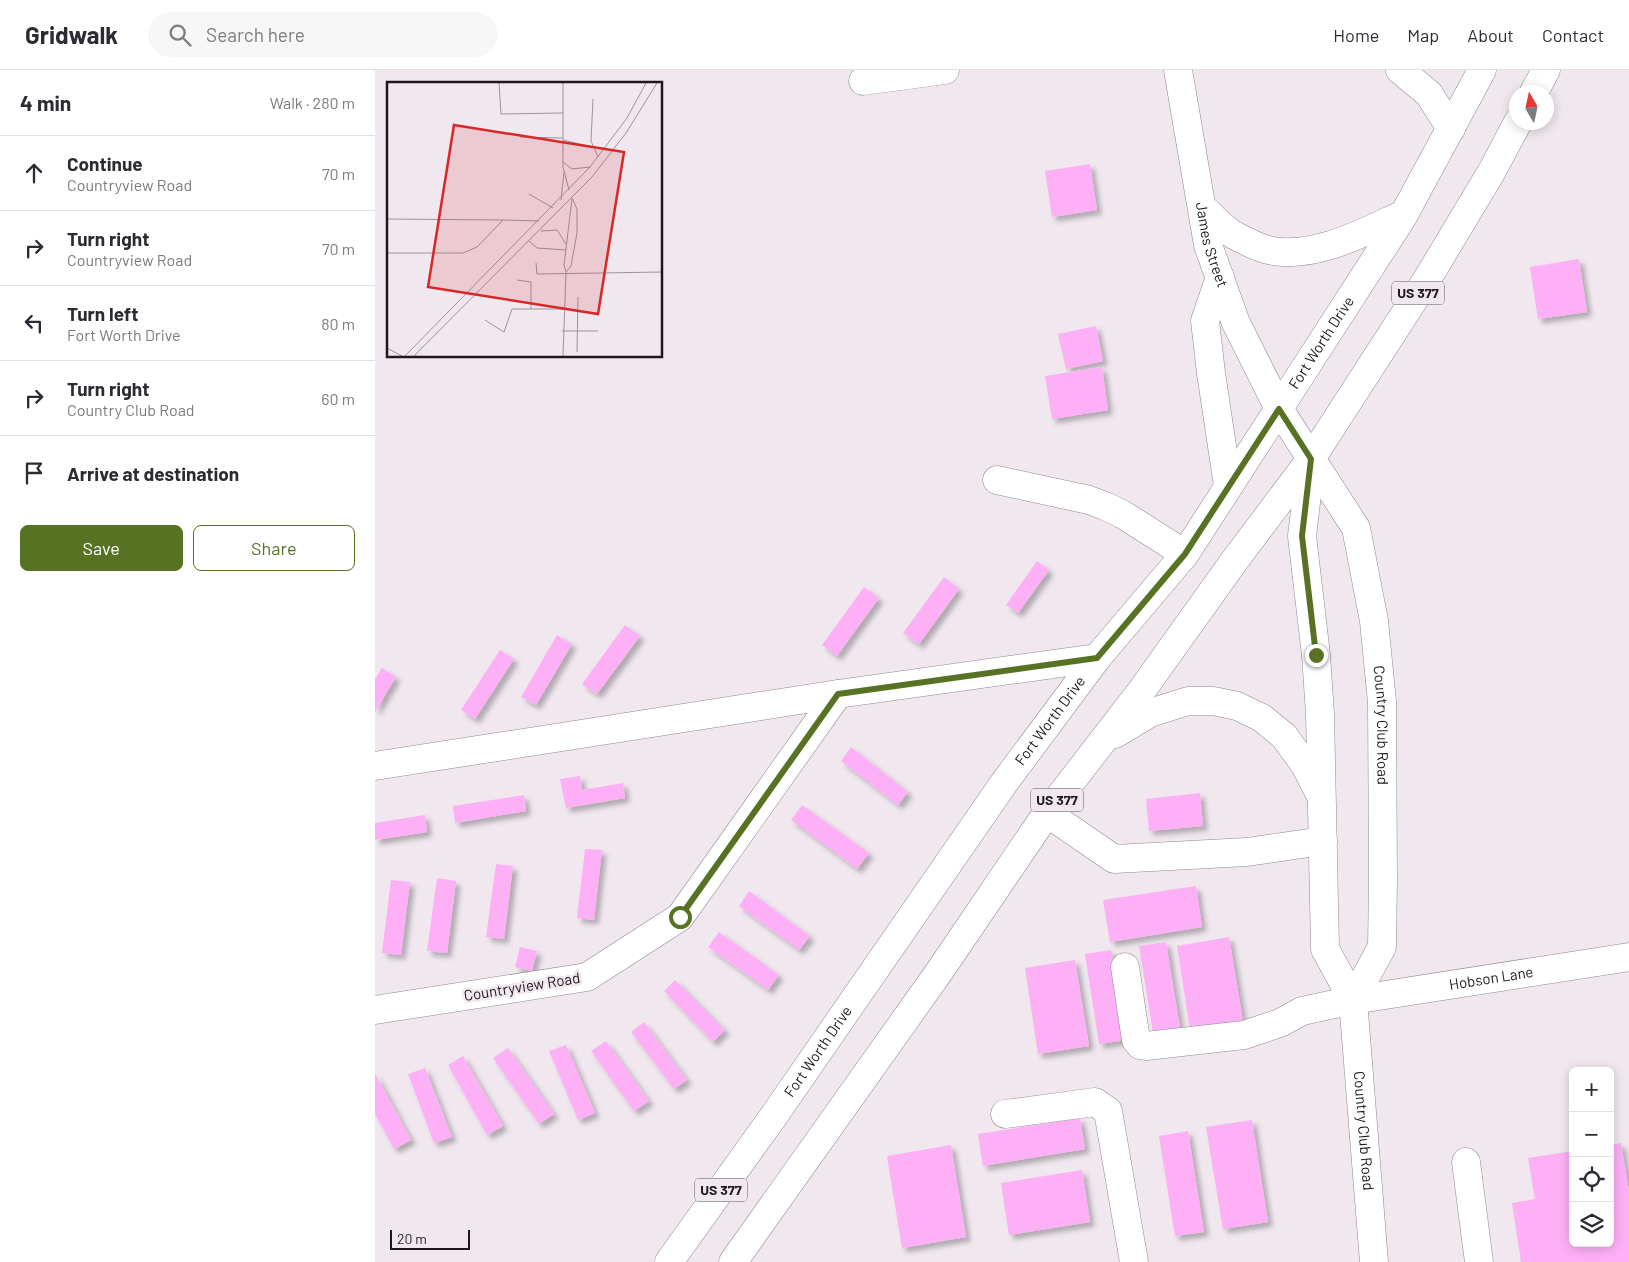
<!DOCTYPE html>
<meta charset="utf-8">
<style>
:root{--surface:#fff;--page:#f7f7f7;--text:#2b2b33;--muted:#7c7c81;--line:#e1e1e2;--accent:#587224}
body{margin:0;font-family:Barlow,sans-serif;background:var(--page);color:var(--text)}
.controls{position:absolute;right:15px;bottom:15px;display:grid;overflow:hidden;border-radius:8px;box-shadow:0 2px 12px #0003}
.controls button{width:45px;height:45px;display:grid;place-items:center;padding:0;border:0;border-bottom:1px solid var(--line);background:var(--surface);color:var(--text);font:25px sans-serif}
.compass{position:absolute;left:1134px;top:15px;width:45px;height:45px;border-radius:50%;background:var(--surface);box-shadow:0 2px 12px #0003;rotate:351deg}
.scale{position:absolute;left:15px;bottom:12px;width:80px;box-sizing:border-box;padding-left:5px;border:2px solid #1c191c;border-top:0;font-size:14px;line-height:18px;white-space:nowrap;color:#1c191c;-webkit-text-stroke:4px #f0e7ef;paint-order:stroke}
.stop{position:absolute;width:15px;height:15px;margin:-11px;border:4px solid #587224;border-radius:50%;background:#fff}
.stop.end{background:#587224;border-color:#fff;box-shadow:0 1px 5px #0008}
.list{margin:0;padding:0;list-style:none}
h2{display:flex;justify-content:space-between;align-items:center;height:65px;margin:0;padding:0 20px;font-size:21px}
h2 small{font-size:16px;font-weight:400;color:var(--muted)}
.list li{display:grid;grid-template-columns:32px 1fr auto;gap:15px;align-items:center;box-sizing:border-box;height:75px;padding:0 20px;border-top:1px solid var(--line)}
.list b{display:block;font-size:19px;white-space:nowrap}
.list p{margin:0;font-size:16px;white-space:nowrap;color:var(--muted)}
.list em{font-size:16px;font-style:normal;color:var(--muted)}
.actions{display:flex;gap:10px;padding:15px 20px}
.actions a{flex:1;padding:11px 0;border:1px solid var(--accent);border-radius:8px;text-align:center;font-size:18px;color:var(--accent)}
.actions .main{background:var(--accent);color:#fff}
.icon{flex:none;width:28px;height:28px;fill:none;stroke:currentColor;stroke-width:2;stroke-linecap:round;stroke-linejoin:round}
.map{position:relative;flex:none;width:1254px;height:1192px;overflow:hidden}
header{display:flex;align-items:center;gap:30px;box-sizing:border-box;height:70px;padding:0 25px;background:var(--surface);border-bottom:1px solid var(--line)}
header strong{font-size:24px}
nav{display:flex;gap:28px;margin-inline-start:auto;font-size:18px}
.search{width:350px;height:45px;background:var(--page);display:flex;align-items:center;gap:12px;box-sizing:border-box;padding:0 18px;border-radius:28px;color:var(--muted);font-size:19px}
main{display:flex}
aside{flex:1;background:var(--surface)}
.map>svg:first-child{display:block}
.building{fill:#fdb0f5;filter:url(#shadow)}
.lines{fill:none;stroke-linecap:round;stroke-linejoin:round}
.minor-casing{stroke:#90888f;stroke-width:29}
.major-casing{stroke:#90888f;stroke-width:29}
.minor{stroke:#fff;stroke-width:28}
.major{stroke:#fff;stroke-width:28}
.route{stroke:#587224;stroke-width:6}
.labels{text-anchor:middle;stroke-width:5;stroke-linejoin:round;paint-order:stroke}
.shield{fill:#f0e7ef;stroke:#5c575b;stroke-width:1}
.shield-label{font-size:14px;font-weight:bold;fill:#1c191c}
.street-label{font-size:15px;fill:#1c191c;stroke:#f0e7ef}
.inset-road{fill:none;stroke:#9b959b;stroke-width:1}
.view{fill:#d62828;fill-opacity:0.15;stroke:#d62828;stroke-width:2.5}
.inset-edge{fill:none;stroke:#1c191c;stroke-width:2.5}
</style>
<header>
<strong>Gridwalk</strong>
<div class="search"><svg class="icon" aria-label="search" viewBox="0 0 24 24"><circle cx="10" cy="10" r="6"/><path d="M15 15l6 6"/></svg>Search here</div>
<nav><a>Home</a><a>Map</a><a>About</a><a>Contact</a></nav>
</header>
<main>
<aside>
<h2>4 min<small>Walk · 280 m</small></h2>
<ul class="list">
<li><svg class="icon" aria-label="ahead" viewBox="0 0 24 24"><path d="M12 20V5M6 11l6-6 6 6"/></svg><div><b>Continue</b><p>Countryview Road</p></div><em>70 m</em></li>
<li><svg class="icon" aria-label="right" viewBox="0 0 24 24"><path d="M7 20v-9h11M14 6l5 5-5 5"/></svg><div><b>Turn right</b><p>Countryview Road</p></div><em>70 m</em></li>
<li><svg class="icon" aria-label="left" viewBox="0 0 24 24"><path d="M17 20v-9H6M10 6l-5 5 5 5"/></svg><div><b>Turn left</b><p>Fort Worth Drive</p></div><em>80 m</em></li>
<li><svg class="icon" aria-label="right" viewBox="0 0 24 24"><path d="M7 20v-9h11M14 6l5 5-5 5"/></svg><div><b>Turn right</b><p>Country Club Road</p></div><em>60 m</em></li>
<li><svg class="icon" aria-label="arrive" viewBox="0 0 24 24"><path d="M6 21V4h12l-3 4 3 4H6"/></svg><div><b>Arrive at destination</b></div></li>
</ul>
<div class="actions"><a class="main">Save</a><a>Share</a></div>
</aside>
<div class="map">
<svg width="1254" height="1192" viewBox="0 0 1254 1192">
<defs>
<filter id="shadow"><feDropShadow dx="4.5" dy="4.5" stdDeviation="2.5" flood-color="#0004"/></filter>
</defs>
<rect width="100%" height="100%" fill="#f0e7ef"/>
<!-- building -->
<path class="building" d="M715,94L722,140L677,147L670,101Z
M1204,189L1212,242L1163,249L1155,197Z
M721,256L728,291L691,299L683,264Z
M727,297L733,340L677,349L670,306Z
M662,491L674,500L643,543L631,535Z
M569,507L584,519L544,574L528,563Z
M489,517L504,528L462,586L447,575Z
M250,555L265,566L222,624L207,614Z
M182,565L197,574L161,635L146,627Z
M125,580L139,589L100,649L86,640Z
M7,598L21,607L0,642V609Z
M476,677L533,722L523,735L466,691Z
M205,706L207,720L248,713L250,728L191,738L185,709Z
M825,723L828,756L774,761L771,729Z
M149,725L151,741L80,753L78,736Z
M427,735L494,783L482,799L416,750Z
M50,745L52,762L0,770V753Z
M210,779L227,780L219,850L202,848Z
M121,794L138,796L129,869L111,867Z
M62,808L81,811L72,883L52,881Z
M16,810L35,812L26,885L7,883Z
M821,816L827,857L735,872L728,830Z
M374,821L435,866L424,880L364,836Z
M344,862L404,905L393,920L333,877Z
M854,867L868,951L815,960L802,876Z
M791,872L805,958L778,962L764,876Z
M145,877L162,881L157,901L140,897Z
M736,880L751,970L724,974L710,884Z
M700,890L714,976L663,984L650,898Z
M300,910L350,960L338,972L289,921Z
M269,952L312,1010L299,1019L256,962Z
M231,971L274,1031L259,1041L216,981Z
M191,975L220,1043L203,1050L174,981Z
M133,978L179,1044L164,1054L118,988Z
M88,986L128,1056L112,1065L73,995Z
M50,998L77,1067L59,1073L33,1004Z
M0,1003L36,1070L19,1079L0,1044Z
M705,1048L710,1079L608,1096L603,1064Z
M877,1050L893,1152L848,1159L831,1057Z
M813,1061L829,1162L800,1166L784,1066Z
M1246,1073L1254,1122V1192H1146L1137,1133L1160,1129L1153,1088L1198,1081V1173H1235V1075Z
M576,1075L591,1167L527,1178L512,1086Z
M707,1100L715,1152L634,1165L626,1113Z"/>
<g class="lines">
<defs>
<g id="minor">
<path id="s1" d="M803,0L833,175L861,253L904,339"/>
<path d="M1025,0L1054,24L1076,59"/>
<path d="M488,11L570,0"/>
<path d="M622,410L714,430L730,436L747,444L810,484"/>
<path d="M463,624L722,588"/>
<path d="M0,696L463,624L305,847L212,907L0,940"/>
<path d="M672,743L739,789L872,782L948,771"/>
<path id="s2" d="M750,897L761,970L765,975L771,976L869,965L905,953L927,941L978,930L1254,887"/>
<path d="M630,1044L720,1032L733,1041L759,1192"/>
<path d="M1091,1092L1104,1192"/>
</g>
<g id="major">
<path d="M1159,22L1171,0"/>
<path d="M827,137C837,146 847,158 859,165C870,171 885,179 898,181C943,188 989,162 1029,144"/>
<path d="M845,207L830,251L836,303L853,416"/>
<path id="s3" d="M904,339L981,458L999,551L1007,632L1008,810L1007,877L978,930"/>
<path id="s4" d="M936,391L927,466L941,585L945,644L950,879L978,930L999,1192"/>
<path d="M740,664L775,643L813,631H838L862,636L887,648L909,666L930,695L945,724"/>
<path id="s5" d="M294,1192L398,1047L629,713L722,588L810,484L1027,148L1107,0"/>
<path d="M358,1192L564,902L672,743L767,620L860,490L936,389L1051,211L1117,101L1143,52"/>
</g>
</defs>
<!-- minor casing -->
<use href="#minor" class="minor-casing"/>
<!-- major casing -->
<use href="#major" class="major-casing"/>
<!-- minor -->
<use href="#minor" class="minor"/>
<!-- major -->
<use href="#major" class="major"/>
</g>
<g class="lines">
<!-- route -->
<path class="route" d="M305,847L463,624L722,588L810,484L904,339L936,389L927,466L941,585"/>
</g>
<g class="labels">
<!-- shield labels -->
<g class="shield">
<rect x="1017" y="211.5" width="52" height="23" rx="4"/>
<rect x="656" y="718.5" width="52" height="23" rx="4"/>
<rect x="320" y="1108.5" width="52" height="23" rx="4"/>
</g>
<g class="shield-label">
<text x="1043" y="228">US 377</text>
<text x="682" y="735">US 377</text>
<text x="346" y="1125">US 377</text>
</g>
<!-- street labels -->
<g class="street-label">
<text dy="5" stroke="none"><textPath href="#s1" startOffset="178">James Street</textPath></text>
<text dy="5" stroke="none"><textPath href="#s5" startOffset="1128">Fort Worth Drive</textPath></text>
<text dy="5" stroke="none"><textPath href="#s5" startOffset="662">Fort Worth Drive</textPath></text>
<text dy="5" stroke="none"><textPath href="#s3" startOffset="341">Country Club Road</textPath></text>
<text dy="5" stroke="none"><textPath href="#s2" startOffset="440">Hobson Lane</textPath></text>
<text transform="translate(147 917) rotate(-9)" y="5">Countryview Road</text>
<text dy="5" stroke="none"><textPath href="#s5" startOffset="258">Fort Worth Drive</textPath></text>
<text dy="5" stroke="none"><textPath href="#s4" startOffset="679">Country Club Road</textPath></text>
</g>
</g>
<!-- overview -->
<g transform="translate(12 12)">
<rect width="275" height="275" fill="#f0e7ef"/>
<path class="inset-road" d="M112,1L114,32L176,31M176,1V85L182,108M206,17L204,59L211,75M133,55L176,56M176,58L205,65M176,80L185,87L203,85M142,112L166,126M174,118L177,90M0,137L116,138L90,165L76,171H0M116,138L152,139M154,149L170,148L179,162M142,159L150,166L179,168M149,181L150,192L275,190M179,190L184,184L190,151V127L185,116M130,198L144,200V227M98,238L117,250L125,227H177M175,249H211M0,266L15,274M190,270L191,215M18,274L203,85L240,36L259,1M27,274L205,95L239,51L270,1M176,274L179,190L177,183L185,117"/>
<path class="view" d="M67,43L237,70L211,232L41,205Z"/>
<rect width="275" height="275" class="inset-edge"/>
</g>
</svg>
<div class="controls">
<button>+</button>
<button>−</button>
<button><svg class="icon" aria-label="locate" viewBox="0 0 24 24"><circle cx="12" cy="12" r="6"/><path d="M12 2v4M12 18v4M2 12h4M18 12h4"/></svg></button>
<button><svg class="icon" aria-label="layers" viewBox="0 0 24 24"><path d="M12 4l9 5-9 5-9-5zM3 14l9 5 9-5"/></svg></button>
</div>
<svg class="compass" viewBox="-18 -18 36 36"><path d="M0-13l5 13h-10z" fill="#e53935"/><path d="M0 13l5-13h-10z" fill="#7c7c81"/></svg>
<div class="scale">20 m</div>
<div class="stop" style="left:305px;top:847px"></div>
<div class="stop end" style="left:941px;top:585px"></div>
</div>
</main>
